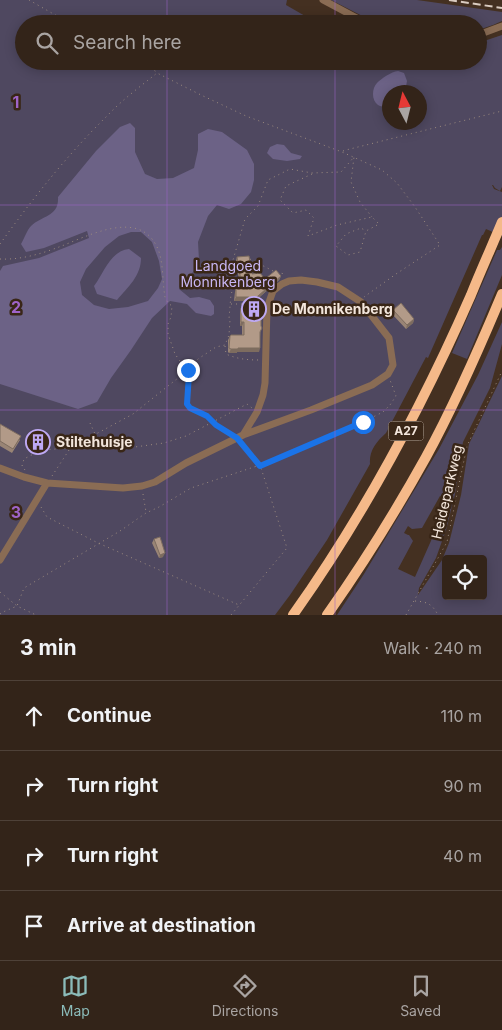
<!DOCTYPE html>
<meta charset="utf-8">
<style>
:root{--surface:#332419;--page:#3b2c22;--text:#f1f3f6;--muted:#a9a4a2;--line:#4e4138;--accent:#8bbbb9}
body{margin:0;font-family:Inter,sans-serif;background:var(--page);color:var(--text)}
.controls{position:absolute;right:15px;bottom:15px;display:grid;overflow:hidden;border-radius:5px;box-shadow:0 2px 12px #0003}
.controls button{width:45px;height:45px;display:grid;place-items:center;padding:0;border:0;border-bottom:1px solid var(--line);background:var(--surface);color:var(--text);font:25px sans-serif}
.compass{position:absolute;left:382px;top:85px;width:45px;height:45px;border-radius:50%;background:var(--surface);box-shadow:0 2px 12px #0003;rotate:353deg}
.stop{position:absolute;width:15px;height:15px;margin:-11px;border:4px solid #1a73e8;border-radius:50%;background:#fff}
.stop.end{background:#1a73e8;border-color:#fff;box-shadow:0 1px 5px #0008}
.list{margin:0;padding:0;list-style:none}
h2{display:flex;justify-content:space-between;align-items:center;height:65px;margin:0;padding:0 20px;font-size:21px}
h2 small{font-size:16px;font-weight:400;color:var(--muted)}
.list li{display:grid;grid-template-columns:32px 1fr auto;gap:15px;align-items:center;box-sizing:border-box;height:70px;padding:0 20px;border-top:1px solid var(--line)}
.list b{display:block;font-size:19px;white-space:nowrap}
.list em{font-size:16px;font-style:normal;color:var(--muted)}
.icon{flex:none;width:28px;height:28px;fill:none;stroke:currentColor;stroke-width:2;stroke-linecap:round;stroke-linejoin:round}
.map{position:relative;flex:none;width:502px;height:615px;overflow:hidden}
.search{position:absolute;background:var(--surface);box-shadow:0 2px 12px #0003;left:15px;right:15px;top:15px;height:55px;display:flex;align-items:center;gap:12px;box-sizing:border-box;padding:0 18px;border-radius:28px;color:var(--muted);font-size:19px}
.sheet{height:345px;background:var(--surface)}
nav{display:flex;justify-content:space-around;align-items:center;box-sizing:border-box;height:70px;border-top:1px solid var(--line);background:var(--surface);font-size:14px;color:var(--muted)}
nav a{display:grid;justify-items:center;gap:2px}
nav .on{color:var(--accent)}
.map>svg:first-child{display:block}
.green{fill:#4f4860;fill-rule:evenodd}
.water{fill:#6c6286;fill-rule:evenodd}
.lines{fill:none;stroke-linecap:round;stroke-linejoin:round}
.path{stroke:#9c8b7f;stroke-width:1;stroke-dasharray:1 4;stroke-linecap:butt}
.minor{stroke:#8a6c54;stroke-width:7}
.highway{stroke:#f5b989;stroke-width:10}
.rail{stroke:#daccc1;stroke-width:2;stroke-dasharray:8 4;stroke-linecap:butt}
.wall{fill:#998475}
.shaded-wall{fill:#7d6c5f}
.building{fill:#b29a88;stroke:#7d6c5f}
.route{stroke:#1a73e8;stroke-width:6}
.grid{fill:none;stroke:#9f64c8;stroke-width:1;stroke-opacity:0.55}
.labels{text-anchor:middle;stroke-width:5;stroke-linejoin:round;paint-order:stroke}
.shield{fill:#392617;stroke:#bbaca1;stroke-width:1}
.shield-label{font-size:12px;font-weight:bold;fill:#f3e6dc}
.park-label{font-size:14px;fill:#c9b8f6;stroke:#392617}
.poi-label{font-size:14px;font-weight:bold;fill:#f3e6dc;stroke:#392617;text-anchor:start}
.street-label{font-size:14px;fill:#f3e6dc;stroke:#392617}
.grid-label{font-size:16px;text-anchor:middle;font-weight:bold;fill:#9f64c8;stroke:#392617;stroke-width:5;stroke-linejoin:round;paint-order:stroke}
</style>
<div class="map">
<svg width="502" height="615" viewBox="0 0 502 615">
<rect width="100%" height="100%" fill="#443021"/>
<!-- green -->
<path class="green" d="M0,0H287L286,5L319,24H24V61H478V43L502,35V187L500,191L495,188L493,185H492L494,189L502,192V236L486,229L483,235H482L428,358L426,357L386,433C376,442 369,451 370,464L327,540L290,595L275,615H0ZM390,92H420V122H390Z
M331,0H417L502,12V21L493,25L478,30V24H378Z
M502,247V275L467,359L452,353L497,250H500Z
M502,322V344L490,388L463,442L455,494L446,530L436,558L419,588L418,595L442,560L449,543L461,495L469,444L502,376V615H337L364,574L439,449L478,375ZM440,496L449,500L415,577L398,569L413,541L409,535H408L404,533L408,526L412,529L422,528ZM446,559H483V596H446Z"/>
<!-- water -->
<path class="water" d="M398,71L404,73L407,81L405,92H390L389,106C385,107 381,107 378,105C371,100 372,88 377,83C382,78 391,72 398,71Z
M130,123L135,128V152L145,174L157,179L173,178L194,168L198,150V134L208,129L222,132L247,150L254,164V180L251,192L241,204L229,209L217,205L208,216L198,242L199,260L193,272L179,289L190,298L199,297L210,300L214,306V314L211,316L196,313L187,304L170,301L152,318L131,350L111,378L97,402L78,409L0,384V271L3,266L39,258L89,238L87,231L44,248L26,252L21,244C24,239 27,230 31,226C42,215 59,217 58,197L96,151L120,127ZM131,232H141L152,242L159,261L162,279L158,288L148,301L128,307L109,309L94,305L82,295L80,282L86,269L105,247L119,236Z
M277,144L284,145L291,153L302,156L300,159L287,161L273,159L267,153L270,147Z
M129,249L141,258C141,276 128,287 117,300L97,294L94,286C104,273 110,251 129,249Z"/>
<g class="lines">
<!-- path -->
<path class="path" d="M29,0L71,24
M137,61L157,72
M343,151L346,150L502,111
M312,174L286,186L280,200L293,213L306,210L314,218L308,236L337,225L372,217L379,224L366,231L360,252L348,255L336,246L346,234L361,228L366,231
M0,244C33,198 68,154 108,115C123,99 141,86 157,73L201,95L246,116L342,152L382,170L397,183L415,207L440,245L396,274L364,297
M0,259C20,260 41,254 59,247C86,237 137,209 156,245C164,259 162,281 165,297L168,303L172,306L171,317L168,324V334L175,354L189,374L187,404L190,408L207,416L216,425L230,433
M250,259L275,272L285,274
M231,304H248
M225,346L226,354C237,359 247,360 260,360
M90,423L95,434
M77,447L83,441L133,414L188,370L198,359L216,347L225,345L229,335L230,320L229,319L231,294L237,281L233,260L245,219L258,206L268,180L290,169L312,173L341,172L354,157L351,182L360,202L372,217
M25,470L22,466L24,459L41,450L71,448
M52,476L71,447L120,449L164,443L186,436L247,404L252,408
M143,494L146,512
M41,507L47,517L98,543L239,605
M0,592L17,606L36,615
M415,601C428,602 432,604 438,615
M0,614L3,612L17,606L24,588L120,531L146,513L159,507L191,488L260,465L363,422L383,412L390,405L396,396L390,380
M231,615L287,548L260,465L243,444
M406,615L447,542L467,446L502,371"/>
<!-- minor -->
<path class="minor" d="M323,0L368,24
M478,35L502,26
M0,468L24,477L47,483L123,488L142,486L155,482L186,463L243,435L311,410L372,385L388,374L393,365L389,338L361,302L338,287L317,282L301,280L289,281L282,284L273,291L267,308L265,383L263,395L257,412L243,435
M0,560L47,483"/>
<!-- highway -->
<path class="highway" d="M293,615C364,515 422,407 471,295C481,270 492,246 502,222
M327,615C363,564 396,511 426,457C455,404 479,349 502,294"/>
<!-- rail -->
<path class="rail" d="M449,0L502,8"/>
</g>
<!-- wall -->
<path class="wall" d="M237,257L252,274L265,279L281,276L279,280L254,302L261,322L259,352H237V353H229L228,352V340L230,336L242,335V326H240V312L241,308H248V301H234L235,292L236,288L240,287L236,261Z
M393,310L414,319L413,323L406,329L392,314Z
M0,424L20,440L12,453L0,446Z
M35,440L42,442L39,446L34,442Z
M154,539L163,557L159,558L152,543Z"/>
<!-- shaded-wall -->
<path class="shaded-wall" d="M281,276L279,280L249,306L251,302Z
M236,297H249L248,301H234Z
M414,319L413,323L406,329L407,325Z
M241,322H244L242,326H240Z
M238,348H260L259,352H237V353H229L231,349Z
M165,553L163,557L159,558L160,555Z"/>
<!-- building -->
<path class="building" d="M249,256L252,274L260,273L265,279L276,270L281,276L251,302H261L262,318H261V326L262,328L260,332V348H238V349H231L229,348L230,336L231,335H244V322H241V308H248L249,307V297H236V288L242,287L237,257Z
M401,303L414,319L407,325L393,310Z
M0,424L21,436L13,449L0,441Z
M38,436L43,440L40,444L35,440Z
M160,537L165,553L160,555L154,539Z"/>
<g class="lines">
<!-- route -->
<path class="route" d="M188,370L189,374L187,404L190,408L207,416L216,425L237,438L260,466L363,422"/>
</g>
<!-- grid -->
<path class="grid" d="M167,0V24M335,0V24M167,61V615M335,61V615M0,205H502M0,410H502"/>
<!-- icons -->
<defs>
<symbol id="building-ring" viewBox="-11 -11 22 22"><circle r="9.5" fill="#392617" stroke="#bea9f4" stroke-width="1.5"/><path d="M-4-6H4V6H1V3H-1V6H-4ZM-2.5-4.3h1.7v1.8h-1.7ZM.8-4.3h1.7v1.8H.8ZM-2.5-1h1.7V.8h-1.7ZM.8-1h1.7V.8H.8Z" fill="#bea9f4"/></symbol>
</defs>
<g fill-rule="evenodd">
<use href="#building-ring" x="240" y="295" width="28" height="28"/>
<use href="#building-ring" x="24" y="428" width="28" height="28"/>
</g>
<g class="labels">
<!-- shield labels -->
<rect class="shield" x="388.5" y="421.5" width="35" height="19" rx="4"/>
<g class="shield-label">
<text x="406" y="435">A27</text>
</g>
<!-- park labels -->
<g class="park-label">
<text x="228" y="271">Landgoed<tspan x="228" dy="16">Monnikenberg</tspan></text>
</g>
<!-- poi labels -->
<g class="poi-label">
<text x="272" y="314">De Monnikenberg</text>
<text x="56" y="447">Stiltehuisje</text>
</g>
<!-- street labels -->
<g class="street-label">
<text transform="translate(447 492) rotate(-77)" y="5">Heideparkweg</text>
</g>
</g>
<g class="grid-label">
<text x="16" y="108">1</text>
<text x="16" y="313">2</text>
<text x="16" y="518">3</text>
</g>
</svg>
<div class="controls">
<button><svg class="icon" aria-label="locate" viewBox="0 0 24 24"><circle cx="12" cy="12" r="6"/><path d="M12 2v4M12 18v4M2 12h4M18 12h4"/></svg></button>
</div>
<svg class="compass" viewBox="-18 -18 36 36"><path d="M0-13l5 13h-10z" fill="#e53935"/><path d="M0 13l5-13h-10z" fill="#a9a4a2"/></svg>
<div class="stop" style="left:363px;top:422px"></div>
<div class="stop end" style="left:188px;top:370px"></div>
<div class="search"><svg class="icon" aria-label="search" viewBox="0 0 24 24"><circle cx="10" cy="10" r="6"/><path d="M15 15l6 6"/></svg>Search here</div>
</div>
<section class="sheet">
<h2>3 min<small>Walk · 240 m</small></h2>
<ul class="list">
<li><svg class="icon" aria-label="ahead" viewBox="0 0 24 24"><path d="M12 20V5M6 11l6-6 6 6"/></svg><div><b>Continue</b></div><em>110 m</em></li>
<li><svg class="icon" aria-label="right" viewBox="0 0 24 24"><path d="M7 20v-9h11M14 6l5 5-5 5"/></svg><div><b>Turn right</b></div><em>90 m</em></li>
<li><svg class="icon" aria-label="right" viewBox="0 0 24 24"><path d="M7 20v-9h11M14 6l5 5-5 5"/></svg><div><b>Turn right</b></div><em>40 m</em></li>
<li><svg class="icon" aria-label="arrive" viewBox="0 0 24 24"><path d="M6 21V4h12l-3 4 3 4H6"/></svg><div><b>Arrive at destination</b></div></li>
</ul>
</section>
<nav>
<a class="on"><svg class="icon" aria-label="map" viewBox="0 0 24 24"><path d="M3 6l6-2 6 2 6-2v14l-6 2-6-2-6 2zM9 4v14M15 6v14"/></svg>Map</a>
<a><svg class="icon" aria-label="directions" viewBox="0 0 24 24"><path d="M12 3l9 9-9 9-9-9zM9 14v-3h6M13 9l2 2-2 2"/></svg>Directions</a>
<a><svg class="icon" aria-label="saved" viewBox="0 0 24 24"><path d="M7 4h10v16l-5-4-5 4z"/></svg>Saved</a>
</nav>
